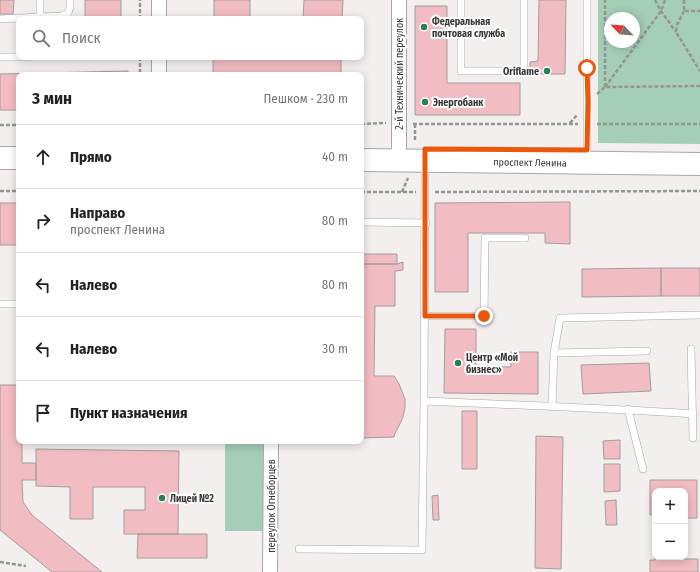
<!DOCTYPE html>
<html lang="ru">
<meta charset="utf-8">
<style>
:root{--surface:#fff;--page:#f2f2f2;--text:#222;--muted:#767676;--line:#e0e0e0}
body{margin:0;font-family:"Fira Sans Condensed",sans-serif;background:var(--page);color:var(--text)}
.controls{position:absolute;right:12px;bottom:12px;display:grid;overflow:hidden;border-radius:8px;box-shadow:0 2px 10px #0003}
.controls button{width:36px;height:36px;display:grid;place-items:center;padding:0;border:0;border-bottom:1px solid var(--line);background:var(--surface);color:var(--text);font:20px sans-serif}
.compass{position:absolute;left:604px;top:12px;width:36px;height:36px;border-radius:50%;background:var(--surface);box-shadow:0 2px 10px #0003;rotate:295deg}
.stop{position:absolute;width:12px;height:12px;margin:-9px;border:3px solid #ea580c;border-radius:50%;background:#fff}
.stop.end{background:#ea580c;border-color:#fff;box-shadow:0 1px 4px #0008}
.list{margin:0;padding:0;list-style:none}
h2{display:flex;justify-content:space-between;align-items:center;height:52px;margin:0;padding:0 16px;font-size:17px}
h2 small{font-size:13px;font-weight:400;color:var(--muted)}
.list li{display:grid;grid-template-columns:26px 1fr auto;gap:12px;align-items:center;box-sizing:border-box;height:64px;padding:0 16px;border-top:1px solid var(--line)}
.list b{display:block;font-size:15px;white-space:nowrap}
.list p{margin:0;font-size:13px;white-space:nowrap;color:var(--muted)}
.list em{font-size:13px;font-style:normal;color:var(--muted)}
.icon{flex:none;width:22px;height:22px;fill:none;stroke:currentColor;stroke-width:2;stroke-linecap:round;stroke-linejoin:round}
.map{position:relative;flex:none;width:700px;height:572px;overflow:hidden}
.search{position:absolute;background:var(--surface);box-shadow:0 2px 10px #0003;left:16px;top:16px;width:348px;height:44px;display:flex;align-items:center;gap:10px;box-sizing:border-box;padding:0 14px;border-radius:8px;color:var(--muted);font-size:15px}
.panel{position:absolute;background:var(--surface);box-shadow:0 2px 10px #0003;left:16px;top:72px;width:348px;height:372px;border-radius:8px}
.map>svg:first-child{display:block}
.green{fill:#a4ceb7;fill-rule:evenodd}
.building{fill:#f2bcc3;stroke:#a29d9e}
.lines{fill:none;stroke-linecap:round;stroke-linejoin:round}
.lane-casing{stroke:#aaa5a6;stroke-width:8}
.street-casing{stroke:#aaa5a6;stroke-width:16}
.primary-casing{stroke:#aaa5a6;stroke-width:24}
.path{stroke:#979494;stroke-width:2.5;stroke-dasharray:4 2;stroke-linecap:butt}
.lane{stroke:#fff;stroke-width:7}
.street{stroke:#fff;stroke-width:14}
.primary{stroke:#fff;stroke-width:22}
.route{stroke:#ea580c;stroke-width:5}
.poi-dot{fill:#23825a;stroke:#fffdfd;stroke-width:1.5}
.labels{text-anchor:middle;stroke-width:4;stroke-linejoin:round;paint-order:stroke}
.poi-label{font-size:10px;font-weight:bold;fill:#393838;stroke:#fffdfd;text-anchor:start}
.street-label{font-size:10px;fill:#393838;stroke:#fffdfd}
</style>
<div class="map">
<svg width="700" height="572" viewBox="0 0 700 572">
<rect width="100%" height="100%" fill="#f4efef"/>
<!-- green -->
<path class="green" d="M598,0H700V144L598,143ZM610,18H634V42H610Z
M225,441H266V531H225Z"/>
<!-- building -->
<path class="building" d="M0,0H14L13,14H0Z
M85,0H121V19H85Z
M214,0H250V19H214Z
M304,0H343L342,19H303Z
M539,0H566L565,74H530V62L538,61Z
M415,6H447V83H520V115H415Z
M213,57H341V75H213Z
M128,71V75H19V110H0V74Z
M570,202V244L545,243V233H468V292H435V203Z
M0,203H19V245H0Z
M361,254H397V264H361Z
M403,262V270L395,271V306H375L374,376H394L399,384L405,399V408L403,417L398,428L395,433L394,437L361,438V264H397Z
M661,268H700V296H661Z
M661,268V296L582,297V269Z
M445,329H476V366L511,367V352H538V394L444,393Z
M649,363L651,391L583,394L581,365Z
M0,385H19V441H22V463H36V480H22L23,502L32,515L102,572H52L0,530Z
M462,411H477V469H462Z
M536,436L563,437L561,569L535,568Z
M620,440V459H604L603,441Z
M36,449L179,451L178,534H124V510H145V487H93V519H70V487L36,486Z
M604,464H620V491L604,492Z
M650,480H697V518H685V491H655V515H650Z
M438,495L439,520H433L432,496Z
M616,500L617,525H606L605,501Z
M138,534H207V558H137Z
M655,557H684V559H698V572H650V560H655Z"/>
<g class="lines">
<defs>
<path id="lane" d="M40,0V17
M461,0V71H524V0
M0,19L62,16L68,13L70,7V0
M0,57H30
M587,150V0
M425,163L424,401C514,405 603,408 693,414
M361,222L426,223
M0,304H19
M425,316H484L485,238H525
M691,349L693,438
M554,353L560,318L700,315
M552,407L554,353L647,351
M628,409L643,469
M299,549L422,550L424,401"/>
<path id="street" d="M399,0V148
M159,19V0
M159,75V57
M270,572L271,441"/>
<path id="primary" d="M0,158H19
M361,160L700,164"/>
</defs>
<!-- lane casing -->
<use href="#lane" class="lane-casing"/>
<!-- street casing -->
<use href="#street" class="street-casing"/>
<!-- primary casing -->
<use href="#primary" class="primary-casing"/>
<!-- path -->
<path class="path" d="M655,0L661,11L676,32
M684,0V11H700
M684,11L677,25L676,32L700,71
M140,19V0
M140,57V75
M605,87L661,11L665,0
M605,87V0
M597,94L605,87L700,86
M570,123L577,115
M361,124L386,123
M413,124H578
M415,124V140
M597,124H700
M0,125H19
M0,191H19
M361,192H416
M402,192L408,178
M435,192L700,191
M0,562L26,566"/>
<!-- lane -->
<use href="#lane" class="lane"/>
<!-- street -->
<use href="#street" class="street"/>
<!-- primary -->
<use href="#primary" class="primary"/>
</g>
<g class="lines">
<!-- route -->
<path class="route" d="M484,316H425V149L587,150L588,102L587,68"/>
</g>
<!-- markers -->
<g class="poi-dot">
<circle cx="424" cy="27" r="4"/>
<circle cx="547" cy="71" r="4"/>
<circle cx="425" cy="102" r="4"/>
<circle cx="458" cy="363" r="4"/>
<circle cx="162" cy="498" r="4"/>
</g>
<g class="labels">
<!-- poi labels -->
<g class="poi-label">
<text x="432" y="25">Федеральная<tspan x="432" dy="12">почтовая служба</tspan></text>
<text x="539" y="75" text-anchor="end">Oriflame</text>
<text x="433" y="106">Энергобанк</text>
<text x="466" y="361">Центр «Мой<tspan x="466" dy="12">бизнес»</tspan></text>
<text x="170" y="502">Лицей №2</text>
</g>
<!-- street labels -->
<g class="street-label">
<text transform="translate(399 74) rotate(-90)" y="4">2-й Технический переулок</text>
<text transform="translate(530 162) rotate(1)" y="4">проспект Ленина</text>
<text transform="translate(271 506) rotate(-90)" y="4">переулок Огнеборцев</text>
</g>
</g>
</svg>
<div class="controls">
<button>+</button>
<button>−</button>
</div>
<svg class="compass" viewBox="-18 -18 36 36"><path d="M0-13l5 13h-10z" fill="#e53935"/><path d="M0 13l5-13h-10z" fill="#767676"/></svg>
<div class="stop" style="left:587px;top:68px"></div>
<div class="stop end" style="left:484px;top:316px"></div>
<div class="search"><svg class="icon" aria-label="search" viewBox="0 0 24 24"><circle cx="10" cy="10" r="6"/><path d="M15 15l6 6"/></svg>Поиск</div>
<section class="panel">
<h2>3 мин<small>Пешком · 230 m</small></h2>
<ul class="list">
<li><svg class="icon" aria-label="ahead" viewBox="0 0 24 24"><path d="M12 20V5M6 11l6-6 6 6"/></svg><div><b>Прямо</b></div><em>40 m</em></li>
<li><svg class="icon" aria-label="right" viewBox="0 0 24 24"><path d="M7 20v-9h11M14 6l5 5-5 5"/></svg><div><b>Направо</b><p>проспект Ленина</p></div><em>80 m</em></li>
<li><svg class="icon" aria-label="left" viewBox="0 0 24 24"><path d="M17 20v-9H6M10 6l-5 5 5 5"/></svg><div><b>Налево</b></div><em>80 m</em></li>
<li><svg class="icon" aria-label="left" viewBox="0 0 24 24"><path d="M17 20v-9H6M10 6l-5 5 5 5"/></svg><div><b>Налево</b></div><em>30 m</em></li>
<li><svg class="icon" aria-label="arrive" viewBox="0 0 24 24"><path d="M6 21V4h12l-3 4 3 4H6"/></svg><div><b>Пункт назначения</b></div></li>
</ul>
</section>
</div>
